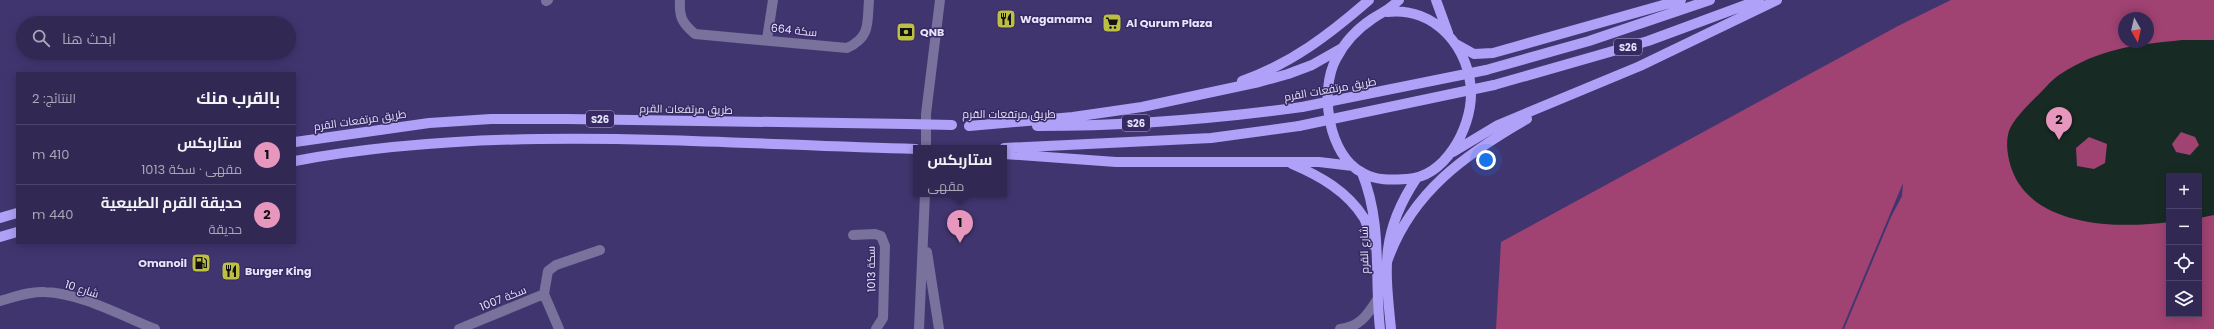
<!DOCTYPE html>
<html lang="ar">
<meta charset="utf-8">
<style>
:root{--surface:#312853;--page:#3d345d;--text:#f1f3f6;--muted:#a8a6b8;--line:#4c446a;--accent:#e797bd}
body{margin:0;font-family:Poppins,Cairo,sans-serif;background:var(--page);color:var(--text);direction:rtl}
.controls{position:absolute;right:12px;bottom:12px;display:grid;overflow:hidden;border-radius:0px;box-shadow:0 2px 10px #0003}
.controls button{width:36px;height:36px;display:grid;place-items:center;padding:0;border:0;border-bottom:1px solid var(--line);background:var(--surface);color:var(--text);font:20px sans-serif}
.compass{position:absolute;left:2118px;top:12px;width:36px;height:36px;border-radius:50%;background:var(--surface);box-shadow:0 2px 10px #0003;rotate:172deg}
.you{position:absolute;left:1486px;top:160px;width:14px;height:14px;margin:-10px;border:3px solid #fff;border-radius:50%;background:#1a73e8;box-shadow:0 0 0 6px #1a73e833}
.badge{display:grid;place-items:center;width:26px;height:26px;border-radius:50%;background:var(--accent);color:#111;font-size:13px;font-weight:700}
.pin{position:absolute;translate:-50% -33px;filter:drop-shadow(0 1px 2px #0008)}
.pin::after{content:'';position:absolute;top:21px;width:14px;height:12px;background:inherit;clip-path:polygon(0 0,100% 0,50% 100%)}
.popup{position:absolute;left:913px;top:145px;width:94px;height:52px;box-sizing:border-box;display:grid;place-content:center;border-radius:0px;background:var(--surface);filter:drop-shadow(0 1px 3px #0005);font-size:13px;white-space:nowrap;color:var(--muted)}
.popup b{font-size:15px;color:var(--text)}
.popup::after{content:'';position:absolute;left:50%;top:100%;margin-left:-8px;border:8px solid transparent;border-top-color:var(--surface)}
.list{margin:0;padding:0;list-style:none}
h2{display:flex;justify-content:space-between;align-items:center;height:52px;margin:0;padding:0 16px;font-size:17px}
h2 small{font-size:13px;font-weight:400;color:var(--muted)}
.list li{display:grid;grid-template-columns:26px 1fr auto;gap:12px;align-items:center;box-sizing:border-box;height:60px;padding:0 16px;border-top:1px solid var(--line)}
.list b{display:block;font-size:15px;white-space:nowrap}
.list p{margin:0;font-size:13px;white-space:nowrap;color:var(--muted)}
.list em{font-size:13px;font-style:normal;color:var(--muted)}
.icon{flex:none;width:22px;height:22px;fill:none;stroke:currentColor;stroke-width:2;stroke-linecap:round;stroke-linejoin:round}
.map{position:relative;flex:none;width:2214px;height:329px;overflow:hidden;direction:ltr}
.search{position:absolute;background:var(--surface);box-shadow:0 2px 10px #0003;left:16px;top:16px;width:280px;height:44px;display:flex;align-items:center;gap:10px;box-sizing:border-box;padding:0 14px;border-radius:22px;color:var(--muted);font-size:15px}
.panel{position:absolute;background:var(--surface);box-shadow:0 2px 10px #0003;left:16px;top:72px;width:280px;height:172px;border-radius:0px;direction:rtl}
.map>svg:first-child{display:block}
.green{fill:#a04373;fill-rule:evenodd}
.water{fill:#172b24;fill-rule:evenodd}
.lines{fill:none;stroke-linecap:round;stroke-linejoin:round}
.minor{stroke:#78729c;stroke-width:10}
.major{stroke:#afa1f7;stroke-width:10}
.major-bridge{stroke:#afa1f7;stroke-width:10}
.labels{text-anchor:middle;stroke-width:3;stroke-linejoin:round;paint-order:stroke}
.shield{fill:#372a64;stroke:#b2adcd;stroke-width:1}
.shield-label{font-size:10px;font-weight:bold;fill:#e7e5fa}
.poi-label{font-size:11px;font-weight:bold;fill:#e7e5fa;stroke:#372a64;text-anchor:start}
.street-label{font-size:11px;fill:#e7e5fa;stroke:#372a64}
</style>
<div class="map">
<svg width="2214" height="329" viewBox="0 0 2214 329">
<rect width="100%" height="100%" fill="#41356f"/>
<!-- green -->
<path class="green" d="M1951,0H2214V329H1844L1891,217L1902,196L1903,183L1842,329H1496L1501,242L1898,26ZM2124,18H2148V42H2124ZM2169,176H2199V314H2169Z"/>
<!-- water -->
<path class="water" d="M2182,40H2214V215L2199,218V176H2169V222C2118,229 2033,227 2012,170C2008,159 2005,143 2009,131C2013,120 2026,107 2035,98C2043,91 2050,81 2059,75C2100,48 2135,45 2182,40ZM2181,132L2195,137L2199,145L2190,155L2176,152L2172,144ZM2089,137L2107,144L2105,163L2094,169L2077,166L2076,148Z"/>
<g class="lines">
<!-- minor -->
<path class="minor" d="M680,0C679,17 682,23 695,34L847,48C871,37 867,23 869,0
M546,1L548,0
M767,39L773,0
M926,148V114L940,0
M853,235L875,234L881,236L885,246L883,318L876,329
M927,252L939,329
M544,294L548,271L556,265L600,250
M0,301C15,297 29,291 45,292C80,293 122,316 155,329
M459,329L544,294L559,329
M919,329L925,194
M1340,329C1359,327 1367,316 1377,300"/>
<!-- major -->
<path class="major" d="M1436,0L1448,33
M1387,12C1435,6 1471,49 1471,94C1471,129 1445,177 1407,179C1391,180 1377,181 1363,173C1328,156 1319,91 1336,59C1344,43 1357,29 1372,19C1384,11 1388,11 1399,0
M1456,44L1474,54L1493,53L1681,0
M1486,70L1589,41L1710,0
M1242,81C1291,64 1330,34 1369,0
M1494,85L1648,41L1759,0
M969,126L1073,117L1142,107L1259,82L1288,74L1312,65L1342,48
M1037,126C1126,126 1214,119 1302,107
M295,142L429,123L491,119H567L907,124
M1004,148L1211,138L1299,126
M1453,152L1498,125L1640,66L1777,0
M1004,154L1116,162H1319L1353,166
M295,161C500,123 709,144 916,149
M1292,164C1320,176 1347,191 1364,218C1368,226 1370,236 1373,245
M1362,173C1383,225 1374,275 1380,329
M0,218L17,213
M0,237L17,232
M1387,262C1411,192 1466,154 1527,119
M1391,329C1385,268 1380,233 1416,179"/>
<!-- major-bridge -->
<path class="major-bridge" d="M1302,107L1486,70
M907,124L952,125
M1299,126L1494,85"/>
</g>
<!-- icons -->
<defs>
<symbol id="restaurant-square" viewBox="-11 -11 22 22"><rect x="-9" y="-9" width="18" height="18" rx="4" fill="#bcbf43" stroke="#372a64"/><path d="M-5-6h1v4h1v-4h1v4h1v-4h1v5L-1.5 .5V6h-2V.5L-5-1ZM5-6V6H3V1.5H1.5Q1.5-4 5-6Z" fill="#111"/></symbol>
<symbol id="supermarket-square" viewBox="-11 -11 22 22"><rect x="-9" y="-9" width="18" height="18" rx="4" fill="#bcbf43" stroke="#372a64"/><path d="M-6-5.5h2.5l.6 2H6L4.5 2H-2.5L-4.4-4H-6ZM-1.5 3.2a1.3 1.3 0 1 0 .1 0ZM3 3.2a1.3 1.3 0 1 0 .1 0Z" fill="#111"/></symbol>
<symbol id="bank-square" viewBox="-11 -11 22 22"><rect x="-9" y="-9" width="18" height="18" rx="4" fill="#bcbf43" stroke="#372a64"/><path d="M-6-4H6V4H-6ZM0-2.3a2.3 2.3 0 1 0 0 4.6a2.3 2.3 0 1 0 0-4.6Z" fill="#111"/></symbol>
<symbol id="fuel-square" viewBox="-11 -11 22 22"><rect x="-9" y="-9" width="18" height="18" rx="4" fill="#bcbf43" stroke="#372a64"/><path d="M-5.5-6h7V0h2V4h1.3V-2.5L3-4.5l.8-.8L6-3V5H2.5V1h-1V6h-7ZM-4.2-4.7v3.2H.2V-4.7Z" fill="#111"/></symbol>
</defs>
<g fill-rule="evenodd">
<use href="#restaurant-square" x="995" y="8" width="22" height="22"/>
<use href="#supermarket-square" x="1101" y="12" width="22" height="22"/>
<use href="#bank-square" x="895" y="21" width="22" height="22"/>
<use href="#fuel-square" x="190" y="252" width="22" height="22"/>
<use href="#restaurant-square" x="220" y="260" width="22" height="22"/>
</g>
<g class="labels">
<!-- shield labels -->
<g class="shield">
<rect x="1614" y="39" width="28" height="16" rx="3"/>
<rect x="586" y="111" width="28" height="16" rx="3"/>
<rect x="1122" y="115" width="28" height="16" rx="3"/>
</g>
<g class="shield-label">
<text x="1628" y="51">S26</text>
<text x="600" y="123">S26</text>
<text x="1136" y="127">S26</text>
</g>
<!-- poi labels -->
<g class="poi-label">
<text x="1020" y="23">Wagamama</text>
<text x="1126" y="27">Al Qurum Plaza</text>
<text x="920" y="36">QNB</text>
<text x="187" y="267" text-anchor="end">Omanoil</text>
<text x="245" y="275">Burger King</text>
</g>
<!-- street labels -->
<g class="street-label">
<text transform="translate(794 30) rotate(6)" y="4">سكة 664</text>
<text transform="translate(1330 89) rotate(-10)" y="4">طريق مرتفعات القرم</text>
<text transform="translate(686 109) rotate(1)" y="4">طريق مرتفعات القرم</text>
<text x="1009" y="118">طريق مرتفعات القرم</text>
<text transform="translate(360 120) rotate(-8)" y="4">طريق مرتفعات القرم</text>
<text transform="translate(1364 250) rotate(-91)" y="4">شارع القرم</text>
<text transform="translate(871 269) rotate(-91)" y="4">سكة 1013</text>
<text transform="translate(82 289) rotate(18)" y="4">شارع 10</text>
<text transform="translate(503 298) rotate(-22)" y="4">سكة 1007</text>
</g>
</g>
</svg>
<div class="controls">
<button>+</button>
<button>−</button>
<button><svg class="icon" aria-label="locate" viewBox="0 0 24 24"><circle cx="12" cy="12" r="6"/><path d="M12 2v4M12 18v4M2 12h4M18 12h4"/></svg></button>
<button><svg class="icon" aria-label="layers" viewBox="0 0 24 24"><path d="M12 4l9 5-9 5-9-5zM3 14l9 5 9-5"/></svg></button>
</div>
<svg class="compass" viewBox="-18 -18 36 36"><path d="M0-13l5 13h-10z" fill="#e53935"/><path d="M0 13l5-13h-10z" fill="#a8a6b8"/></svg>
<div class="you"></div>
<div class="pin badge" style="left:960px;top:243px">1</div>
<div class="popup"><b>ستاربكس</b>مقهى</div>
<div class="pin badge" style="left:2059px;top:140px">2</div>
<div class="search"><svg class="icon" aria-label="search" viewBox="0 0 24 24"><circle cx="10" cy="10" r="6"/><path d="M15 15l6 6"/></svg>ابحث هنا</div>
<section class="panel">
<h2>بالقرب منك<small>النتائج: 2</small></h2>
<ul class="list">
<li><span class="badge">1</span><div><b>ستاربكس</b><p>مقهى · سكة 1013</p></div><em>410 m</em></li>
<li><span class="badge">2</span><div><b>حديقة القرم الطبيعية</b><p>حديقة</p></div><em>440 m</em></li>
</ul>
</section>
</div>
